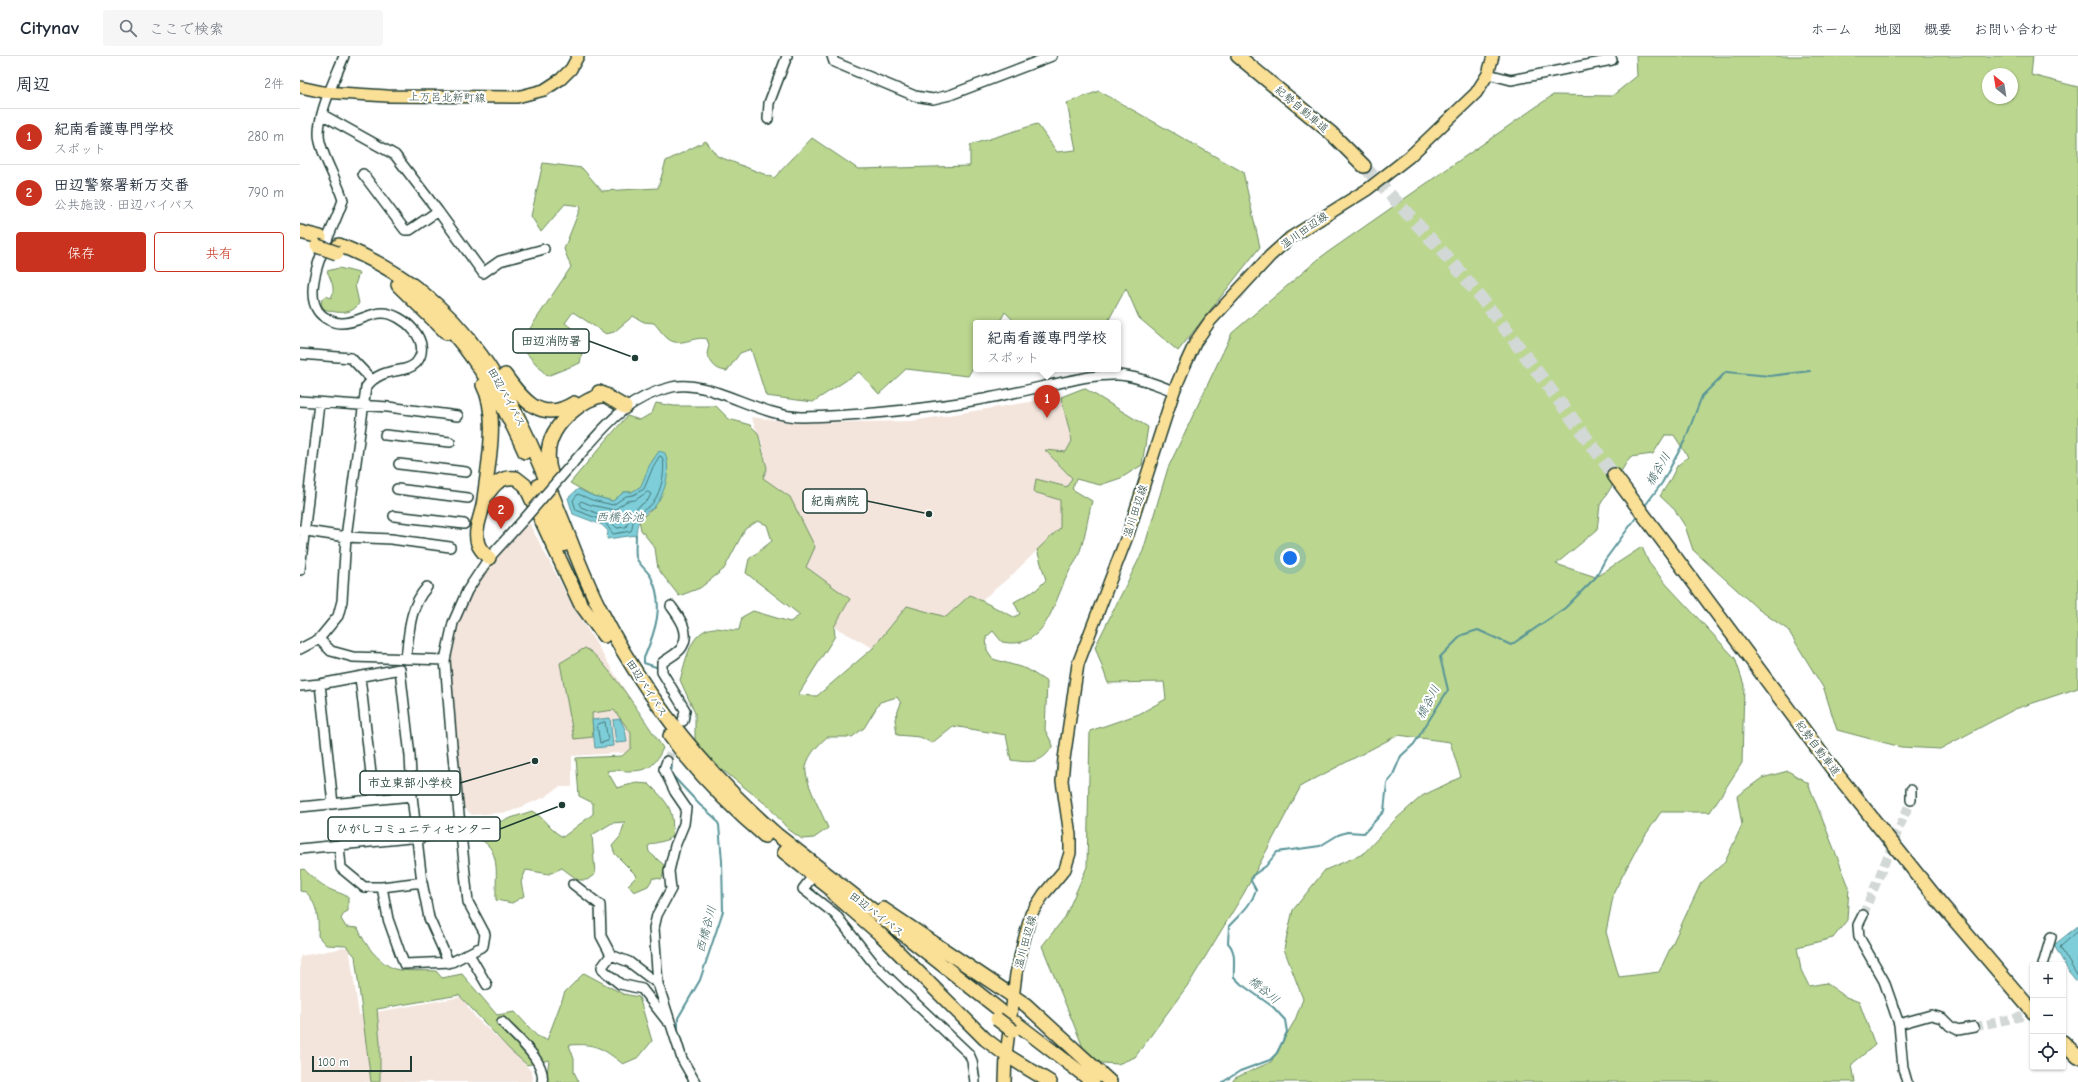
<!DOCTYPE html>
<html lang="ja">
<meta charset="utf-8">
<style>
:root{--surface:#fff;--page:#f6f6f7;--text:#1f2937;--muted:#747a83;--line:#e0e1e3;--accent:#c8321e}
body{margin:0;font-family:"Comic Neue","Klee One",sans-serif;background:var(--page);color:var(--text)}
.controls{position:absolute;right:12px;bottom:12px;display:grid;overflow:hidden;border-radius:4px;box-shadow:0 1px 3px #0004}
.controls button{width:36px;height:36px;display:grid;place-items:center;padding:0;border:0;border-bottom:1px solid var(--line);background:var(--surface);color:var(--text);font:20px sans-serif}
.compass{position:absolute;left:1682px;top:12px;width:36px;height:36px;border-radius:50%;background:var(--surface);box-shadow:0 1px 3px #0004;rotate:330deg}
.scale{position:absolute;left:12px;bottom:10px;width:100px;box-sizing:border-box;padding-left:4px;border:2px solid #1f3d34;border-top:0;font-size:11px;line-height:14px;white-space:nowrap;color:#1f3d34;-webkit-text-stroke:3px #fff;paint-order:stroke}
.you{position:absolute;left:990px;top:502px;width:14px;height:14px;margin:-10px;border:3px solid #fff;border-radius:50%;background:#1a73e8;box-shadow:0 0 0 6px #1a73e833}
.badge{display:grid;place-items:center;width:26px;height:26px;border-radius:50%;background:var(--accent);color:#fff;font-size:13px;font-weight:700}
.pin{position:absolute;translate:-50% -33px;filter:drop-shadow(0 1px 2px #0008)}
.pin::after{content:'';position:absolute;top:21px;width:14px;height:12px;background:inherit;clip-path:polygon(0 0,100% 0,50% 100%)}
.popup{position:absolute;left:673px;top:264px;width:148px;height:52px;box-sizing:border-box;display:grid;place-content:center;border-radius:4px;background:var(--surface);filter:drop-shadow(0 1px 3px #0005);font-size:13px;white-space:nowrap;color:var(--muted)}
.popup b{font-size:15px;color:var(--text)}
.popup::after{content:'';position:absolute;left:50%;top:100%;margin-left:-8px;border:8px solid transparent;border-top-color:var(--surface)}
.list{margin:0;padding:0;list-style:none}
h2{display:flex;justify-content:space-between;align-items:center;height:52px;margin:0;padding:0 16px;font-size:17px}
h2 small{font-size:13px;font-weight:400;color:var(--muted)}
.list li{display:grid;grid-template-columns:26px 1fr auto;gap:12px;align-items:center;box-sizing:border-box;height:56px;padding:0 16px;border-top:1px solid var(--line)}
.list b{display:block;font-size:15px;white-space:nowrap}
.list p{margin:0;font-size:13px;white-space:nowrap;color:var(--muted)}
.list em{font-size:13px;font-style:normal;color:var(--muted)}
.actions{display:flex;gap:8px;padding:12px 16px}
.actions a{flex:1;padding:9px 0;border:1px solid var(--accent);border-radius:4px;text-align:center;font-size:14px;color:var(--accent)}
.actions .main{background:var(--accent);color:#fff}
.icon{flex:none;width:22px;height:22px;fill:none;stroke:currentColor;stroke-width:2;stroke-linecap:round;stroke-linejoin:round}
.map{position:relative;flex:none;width:1778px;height:1026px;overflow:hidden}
header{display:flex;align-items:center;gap:24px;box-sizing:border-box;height:56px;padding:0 20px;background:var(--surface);border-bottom:1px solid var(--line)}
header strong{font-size:19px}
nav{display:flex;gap:22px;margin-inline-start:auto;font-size:14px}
.search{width:280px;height:36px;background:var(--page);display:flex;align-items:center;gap:10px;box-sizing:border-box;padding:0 14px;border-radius:4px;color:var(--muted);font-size:15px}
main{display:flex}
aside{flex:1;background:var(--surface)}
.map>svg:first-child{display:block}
.built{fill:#f3e5dc}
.green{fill:#bbd78f;stroke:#6d8a62;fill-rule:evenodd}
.water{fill:#7eceda;stroke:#589498}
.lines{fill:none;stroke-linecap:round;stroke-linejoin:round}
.shore{stroke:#457776;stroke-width:1}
.stream{stroke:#589498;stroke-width:2}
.minor-tunnel{stroke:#d2d8d6;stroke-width:9;stroke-dasharray:9 4.5;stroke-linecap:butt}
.highway-tunnel{stroke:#d2d8d6;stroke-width:13;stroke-dasharray:13 6;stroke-linecap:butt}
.minor-casing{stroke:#1f3d34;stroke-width:12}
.major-casing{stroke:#1f3d34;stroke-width:14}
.highway-casing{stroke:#1f3d34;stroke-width:16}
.minor{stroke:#fff;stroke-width:9}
.major{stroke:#fadf96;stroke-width:11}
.highway{stroke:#fadf96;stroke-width:13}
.minor-bridge-casing{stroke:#1f3d34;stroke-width:12;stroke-linecap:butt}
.highway-bridge-casing{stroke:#1f3d34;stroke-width:16;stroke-linecap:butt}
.minor-bridge{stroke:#fff;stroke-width:9}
.highway-bridge{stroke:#fadf96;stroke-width:13}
.labels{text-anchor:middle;stroke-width:4;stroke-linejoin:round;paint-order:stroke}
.street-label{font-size:11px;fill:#1f3d34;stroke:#fff}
.water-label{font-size:12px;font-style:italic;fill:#37615e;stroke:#fff}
.leader{fill:none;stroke:#1f3d34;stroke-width:1.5}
.callout-dot{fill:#1f3d34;stroke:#fff;stroke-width:1.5}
.callout{fill:#fff;stroke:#1f3d34;stroke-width:1.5}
.callout-label{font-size:12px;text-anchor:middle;font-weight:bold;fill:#1f3d34}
</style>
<header>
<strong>Citynav</strong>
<div class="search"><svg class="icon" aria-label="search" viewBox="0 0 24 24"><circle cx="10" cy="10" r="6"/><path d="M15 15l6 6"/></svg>ここで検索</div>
<nav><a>ホーム</a><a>地図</a><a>概要</a><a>お問い合わせ</a></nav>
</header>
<main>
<aside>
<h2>周辺<small>2件</small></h2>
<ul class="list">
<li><span class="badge">1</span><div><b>紀南看護専門学校</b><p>スポット</p></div><em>280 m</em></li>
<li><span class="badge">2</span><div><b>田辺警察署新万交番</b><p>公共施設 · 田辺バイパス</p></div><em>790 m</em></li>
</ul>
<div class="actions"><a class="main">保存</a><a>共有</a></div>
</aside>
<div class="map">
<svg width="1778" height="1026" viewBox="0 0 1778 1026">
<rect width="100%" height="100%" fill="#fff"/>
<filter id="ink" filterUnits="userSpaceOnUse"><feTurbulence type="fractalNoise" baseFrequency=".025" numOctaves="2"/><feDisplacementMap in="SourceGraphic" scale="8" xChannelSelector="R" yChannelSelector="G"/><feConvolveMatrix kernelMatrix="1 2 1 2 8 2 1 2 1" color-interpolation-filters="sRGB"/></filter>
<g filter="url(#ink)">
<!-- built -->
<path class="built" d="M761,341L772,385L766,396L745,394L772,422L767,431L734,436L760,444V472L712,519L682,544L670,539L648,562L607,551L573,592L534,571L550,543L506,511L490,441L463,422L467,412L462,387L451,361L499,367L612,365Z
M226,461L271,547L341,660L335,696L272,700V731H259L245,741L209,756L172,759L158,746L145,604L153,567L179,517Z
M49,891L59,959L161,941L176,962L219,1002L231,1015L233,1022L232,1026H0V900Z"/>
<!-- green -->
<path class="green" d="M1336,0H1733L1731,19L1778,31V632L1715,653L1640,693L1601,691L1537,674L1524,633L1488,574L1458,553L1393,494L1385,470L1374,453L1360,440L1369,426L1377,410L1388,401L1374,379H1365L1353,398L1330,401L1300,449L1297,474L1256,508L1296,521L1342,491L1349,507L1367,529L1435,602L1444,629L1442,707L1410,756H1361L1338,790L1314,836L1306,876L1319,921L1359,916L1401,827L1425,806L1442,769L1437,740L1462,722L1488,715L1508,727L1549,831L1547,864L1533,882L1497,891L1501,914L1509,930L1526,927L1546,941L1559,946L1575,989L1552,1008L1555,1026H932L935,1022L971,1006L995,964L1003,943L984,893L993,854L1025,814L1063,798L1096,763L1122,740L1161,721L1150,686L1098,679L1001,730L944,837L890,926L835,1001L818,1008L789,1006L742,890L765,861L787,811L790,675L839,658L866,643L864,626L808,627L795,591L843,495L868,412L932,277L1021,201L1253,39L1312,40L1337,20ZM1688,18H1712V42H1688Z
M799,35L943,116L960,191L878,295L839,262L826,232L807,267H716L705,256L699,267H676V306L668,320L606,313L579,338L559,316L513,346L466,340L451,293L440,297L427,315C415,314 412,308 407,298L409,289L407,283C394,279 379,293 367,282C362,278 359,272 354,267L344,266L333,260L314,276L306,278L273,256L265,267C284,282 285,283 280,307L247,320L219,289L271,211L264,193L281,150L265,148L241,176L231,160L243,107L282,112L302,135L358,132L366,105L406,85L417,100L474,122L512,82L558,113L670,110V89L737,68L757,96L776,94L767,47Z
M39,212L59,217L55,229L59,247C52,260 35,257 24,253L21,248L22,243L26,240L31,242C36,233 31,224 27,215Z
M784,332L848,371L842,409L821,422L800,429L776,423L772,433L792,445C787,464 785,485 777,502C775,508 770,512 768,518C753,547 746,595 702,586L693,575L686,581L687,594L693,603L727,613L747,626L745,674L753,689C743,708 730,707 711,704L706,679L653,670L632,687L620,681L597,679L595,663L601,647L597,641L580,646L564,672L552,681H527C518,689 504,703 506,717C508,732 522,757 528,772L514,782L502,783L488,773L468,750L410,704L395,684V657L380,624C386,605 390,574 414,572C422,572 431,575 439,574L442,561L453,555L490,566L500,559L446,517L449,503L472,485L467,469L458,465L445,473L424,513L400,532L379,540L358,513L355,492L341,474L339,464L355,451L353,402L342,430L332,436H324L313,445L293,440L270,427L327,360L340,364L352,357L356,347L374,350H416L429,363L450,369L458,377L467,412L463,422L490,441L515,491L506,511L550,543L534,571L535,580L498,639L517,640L573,592L607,550L646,561L670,539L714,561L720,558L714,546L736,534L746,524L737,494L760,472V444L734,436L736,423L767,431L772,422L745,394L766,396L772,385L761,341Z
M285,592C304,600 349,671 363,692C355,709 350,715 329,715C321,715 315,713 307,715L317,732L336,727L349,728C367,746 375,753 372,780C366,787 356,785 348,790L349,796L365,810L362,823L353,822L348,830L334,836L328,829L337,820L315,798L312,790L320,781L325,766L312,767L292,779L295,818L287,824H278L262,812L249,818L226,814L221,826L224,840L212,847L196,844C195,823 202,795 181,784V772L232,755C246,763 248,773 263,781L293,758V747L279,740L276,702L322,700L331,692V677L314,654L292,657L293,681L274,683L260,607Z
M4,813C9,819 22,829 29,833C35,836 42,837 48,841V855L44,857L41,863L46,871L58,872C64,888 79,907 95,913C107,916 124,914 136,915L142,922L162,918L197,959L215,956L237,980L247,984L265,936L284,917L323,938L339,941L352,985L339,1001L323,1008C302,992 296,987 269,989L274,1003V1016L279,1026H246L249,1004L227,1009L209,993L159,939L77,953L80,987V1026H71L55,900L46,890L26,889L18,880C19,864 18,849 6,836L0,835V814Z"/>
<!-- water -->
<path class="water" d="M359,395L365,397C371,413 366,436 355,450C354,452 350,454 348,455C338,462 337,468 336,479L307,483L308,475L302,469L273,458L268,442L278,433L293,440L313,445L324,436H332L341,430L349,410Z
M310,662L313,690L295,692L292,664Z
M320,663L325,673L327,686L316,687L313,664Z
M1778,870V927L1769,916L1754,889Z"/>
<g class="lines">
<!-- shore -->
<path class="shore" d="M360,400L362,401C367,413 360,440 351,449C345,454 338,456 334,463C332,467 333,472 331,475L313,478L304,465L276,454L273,444L278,438L292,444L313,449L326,440L333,439L344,433L353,411Z
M348,436L351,438L348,444L338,451L330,461L326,471L317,472L306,461L281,451L279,447L281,445L291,449L314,454L327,445L335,444Z
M305,666L308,685L300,687L297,669Z
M1778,875L1760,891L1778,921"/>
<!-- stream -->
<path class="stream" d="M1344,451L1362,427L1385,384L1402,340L1426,316L1470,320L1510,315
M336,479C336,486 335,494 336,501C338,508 347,514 351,521C365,549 355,576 344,602V607L359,612
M388,664L390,654L388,650
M372,709L371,718L400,749L415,762L419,769L422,805L423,855L400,924L378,962V973L387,1004
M923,1026L940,1015L970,1004L977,997L987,976L985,964L973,951L941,928L934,921C933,909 937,896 928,887L929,870C940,858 951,850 956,834L951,825L952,820L966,810L977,796L1020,790L1038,779L1047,776L1064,777L1084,755L1087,727L1092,721L1101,700L1114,688L1148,634L1140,601L1162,579L1178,574L1211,589L1265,552L1296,521L1305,504L1338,459"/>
<!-- minor-tunnel -->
<path class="minor-tunnel" d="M367,705L376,682
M1563,859L1611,744
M1674,971L1733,958"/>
<!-- highway-tunnel -->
<path class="highway-tunnel" d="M1064,110L1158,213L1204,271L1314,419"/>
<defs>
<path id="minor" d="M532,0L534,6L615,40L633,43L650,39L752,0
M1188,18L1211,24L1312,4
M23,59L95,99L138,155L183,217L200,205L244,193
M468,63L469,47L487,0
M63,118L105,174H110L138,155
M0,298L51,302L72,324
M0,345L88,351L158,360
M85,379L150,386
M99,408L166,416
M272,408C303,373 324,342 372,331C408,322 459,361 502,361C556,360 613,354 666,346C693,342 719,336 745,330C770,325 793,318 818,319C837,320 857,329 874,335
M97,433L168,442
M94,460L164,468
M0,474L46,481L91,483L150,491
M0,514L19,347
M371,550C379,561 391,576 382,591C379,597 368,602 362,607V616L385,654L383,665
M19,583L31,595L53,601L145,604
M0,593L19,583L38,560L42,545L46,481L66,331C83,309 105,319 116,307C134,286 103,257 82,257C69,257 55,268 41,267C33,267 23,262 18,255C0,229 35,171 43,144C37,124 25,106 20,86C14,64 36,21 44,0
M106,603C109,577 109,551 127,531
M60,621L74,744
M20,628L33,748
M0,630L20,628L100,613L110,700L112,740L122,826L129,862L149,907
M367,705L364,713L375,736L386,752L384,768L375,790L369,815L371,833L357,859L354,872L358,928L382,1003L395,1026
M1611,744V734
M0,751L112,740
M39,789L41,812L64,831H82L122,826
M0,793L160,777
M513,820L503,833L535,858L575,909L669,998L672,1005L675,1026
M273,828L300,849L301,880L311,899L329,906L358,928
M82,831L88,863L104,908L152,906L183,890L185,878L168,846L152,690L145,604L153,567L167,535L189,502L226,461
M1563,859L1558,869L1559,881L1584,925L1599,968
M169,898L187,929
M311,899L302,911L303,914L320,928L342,933L367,965
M1743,909L1751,881
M202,966C215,980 247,1006 242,1026
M1607,1026L1603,1012L1599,968L1631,959L1642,962L1650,970L1658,974L1674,971"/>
<path id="major" d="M0,31L23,36L87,40L217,41L244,34L261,23L271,13L278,0
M705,1026L706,999L716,918L724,884L731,858L744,838L765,813L770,797V779L762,725L764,703L778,608L828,478L874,335L885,309L896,285L910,265L970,200L990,182L1068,133L1109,101L1176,37L1188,18L1193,0"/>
<path id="highway" d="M938,0L1031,77L1064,110
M0,176L20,181
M39,189C170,241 213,340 262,463C274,493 285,524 300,553C344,640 403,714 476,778L701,955
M98,229L147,277
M143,266C179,304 204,349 225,396
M205,319C223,344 241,368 274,347
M183,329C199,359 188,409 184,443C183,457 173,473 178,488C180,494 185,498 189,502
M299,336L325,351
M1314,419L1532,712L1641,848L1733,956
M252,420C242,393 252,372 273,355C284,346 292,341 306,339
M239,429L263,489
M184,443C193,430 199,420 216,422L225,429L280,547L304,580
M370,680C398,717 429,750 465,780
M484,796L541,841
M533,837L581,879L685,983L706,999L750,1026
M583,853L726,949L810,1026
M716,967L793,1026
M1763,986L1778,1001"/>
</defs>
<!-- minor casing -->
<use href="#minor" class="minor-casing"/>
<!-- major casing -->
<use href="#major" class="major-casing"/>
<!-- highway casing -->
<use href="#highway" class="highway-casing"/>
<!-- minor -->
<use href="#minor" class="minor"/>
<!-- major -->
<use href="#major" class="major"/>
<!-- highway -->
<use href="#highway" class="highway"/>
<defs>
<path id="minor-bridge" d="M226,461L272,408"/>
<path id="highway-bridge" d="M17,190L37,197
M697,963L713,975"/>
</defs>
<!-- minor-bridge casing -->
<use href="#minor-bridge" class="minor-bridge-casing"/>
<!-- highway-bridge casing -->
<use href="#highway-bridge" class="highway-bridge-casing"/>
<!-- minor-bridge -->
<use href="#minor-bridge" class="minor-bridge"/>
<!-- highway-bridge -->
<use href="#highway-bridge" class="highway-bridge"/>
</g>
</g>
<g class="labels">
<!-- street labels -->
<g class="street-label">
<text transform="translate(147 41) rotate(1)" y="4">上万呂北新町線</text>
<text transform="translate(1002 53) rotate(40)" y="4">紀勢自動車道</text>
<text transform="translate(1004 174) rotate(-35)" y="4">温川田辺線</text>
<text transform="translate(207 341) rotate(61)" y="4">田辺バイパス</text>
<text transform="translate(835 455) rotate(-72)" y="4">温川田辺線</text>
<text transform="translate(347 632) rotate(57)" y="4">田辺バイパス</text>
<text transform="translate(1518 692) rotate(53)" y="4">紀勢自動車道</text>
<text transform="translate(577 858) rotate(38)" y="4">田辺バイパス</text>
<text transform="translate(725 886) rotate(-75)" y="4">温川田辺線</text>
</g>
<!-- water labels -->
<g class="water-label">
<text transform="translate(1358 413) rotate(-59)" y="4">橋谷川</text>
<text x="320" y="465">西橋谷池</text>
<text transform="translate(1128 646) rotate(-62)" y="4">橋谷川</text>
<text transform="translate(406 873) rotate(-75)" y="4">西橋谷川</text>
<text transform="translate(964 934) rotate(40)" y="4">橋谷川</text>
</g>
</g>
<!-- callouts -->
<path class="leader" d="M335 302L289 285M629 458L567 445M235 705L160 727M262 749L200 773"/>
<g class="callout-dot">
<circle cx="335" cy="302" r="4"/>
<circle cx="629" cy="458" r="4"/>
<circle cx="235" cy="705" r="4"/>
<circle cx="262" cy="749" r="4"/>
</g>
<g class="callout">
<rect x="213" y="273" width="76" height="24" rx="4"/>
<rect x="503" y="433" width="64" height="24" rx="4"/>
<rect x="60" y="715" width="100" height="24" rx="4"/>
<rect x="28" y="761" width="172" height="24" rx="4"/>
</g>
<g class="callout-label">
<text x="251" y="289">田辺消防署</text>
<text x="535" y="449">紀南病院</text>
<text x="110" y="731">市立東部小学校</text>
<text x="114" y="777">ひがしコミュニティセンター</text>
</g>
</svg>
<div class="controls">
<button>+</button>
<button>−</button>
<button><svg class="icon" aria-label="locate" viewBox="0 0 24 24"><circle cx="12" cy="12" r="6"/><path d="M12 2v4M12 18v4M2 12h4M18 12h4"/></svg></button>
</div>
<svg class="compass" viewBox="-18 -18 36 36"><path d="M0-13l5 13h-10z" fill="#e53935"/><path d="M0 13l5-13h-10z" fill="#747a83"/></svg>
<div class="scale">100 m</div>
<div class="you"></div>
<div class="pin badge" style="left:747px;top:362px">1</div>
<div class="popup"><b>紀南看護専門学校</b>スポット</div>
<div class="pin badge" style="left:201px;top:473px">2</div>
</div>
</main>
